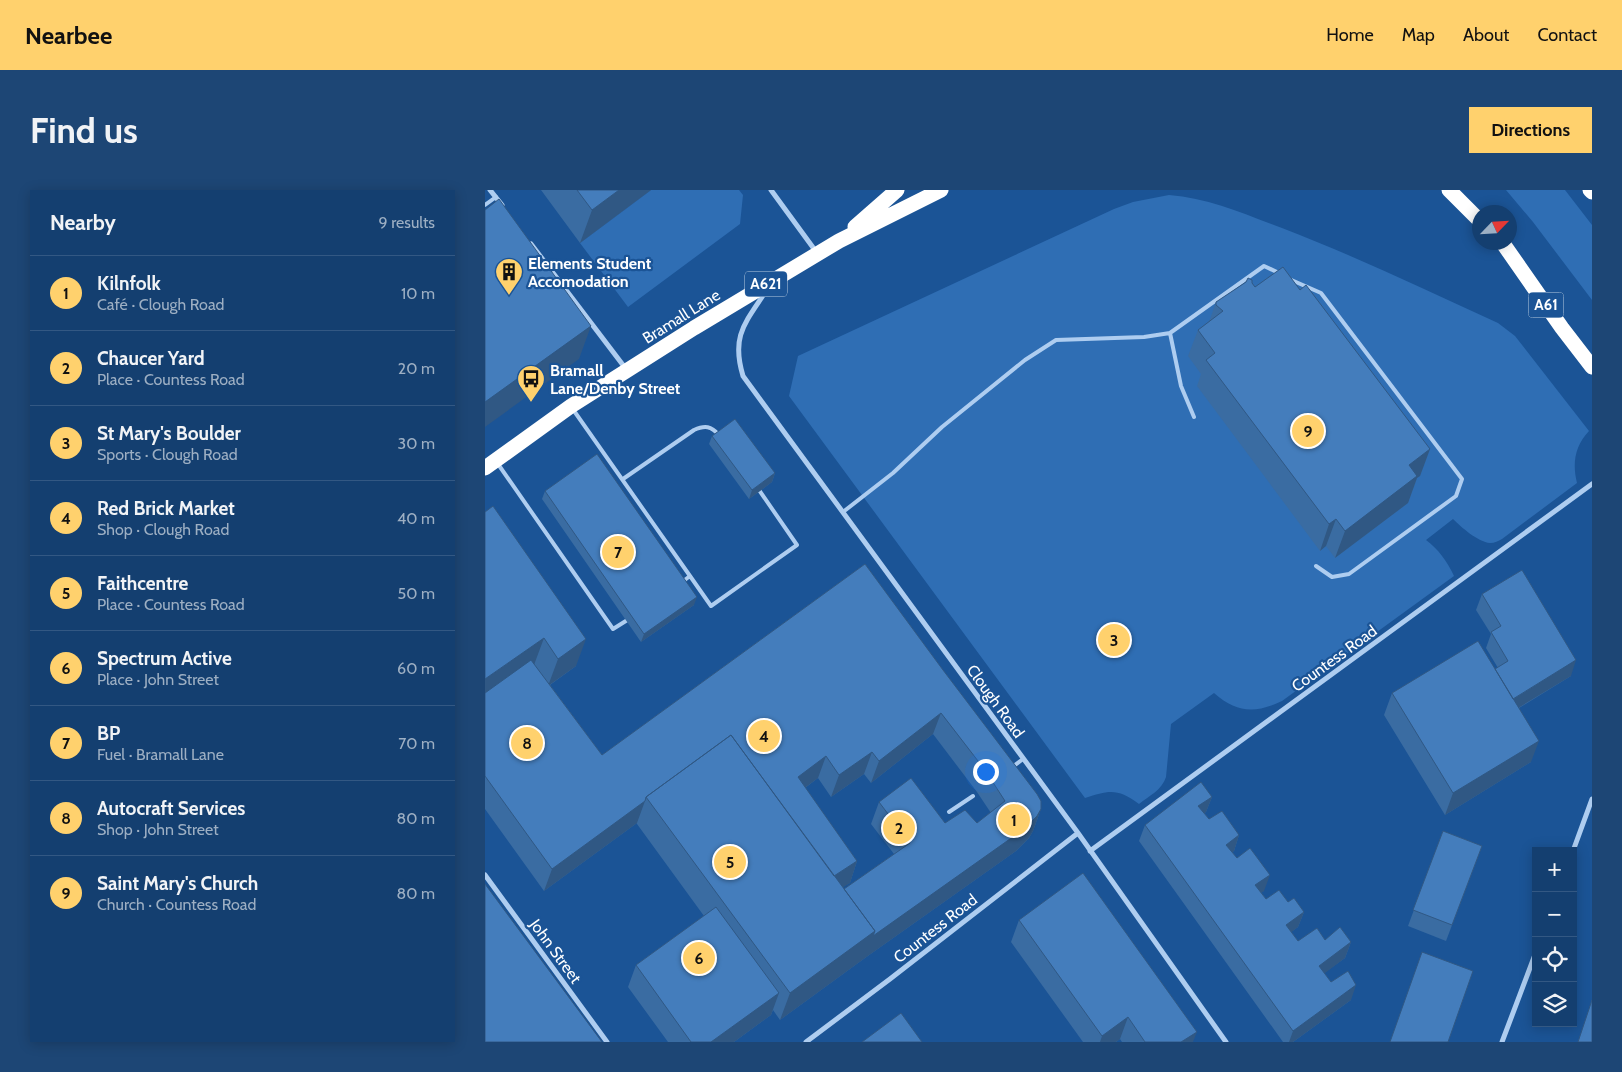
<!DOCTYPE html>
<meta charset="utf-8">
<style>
:root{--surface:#143f70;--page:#1d4675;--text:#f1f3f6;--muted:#9dafc3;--line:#335883;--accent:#ffd16d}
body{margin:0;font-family:Cabin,sans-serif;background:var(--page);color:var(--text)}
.controls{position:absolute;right:15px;bottom:15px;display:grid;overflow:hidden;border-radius:0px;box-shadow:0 2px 12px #0003}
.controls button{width:45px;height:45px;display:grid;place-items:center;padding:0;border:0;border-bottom:1px solid var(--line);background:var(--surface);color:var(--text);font:25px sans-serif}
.compass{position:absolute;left:987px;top:15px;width:45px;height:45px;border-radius:50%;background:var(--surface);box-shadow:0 2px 12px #0003;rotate:65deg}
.you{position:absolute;left:500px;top:581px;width:18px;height:18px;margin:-12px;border:4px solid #fff;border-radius:50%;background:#1a73e8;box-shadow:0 0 0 8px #1a73e833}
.badge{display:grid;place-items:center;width:32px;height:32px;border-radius:50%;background:var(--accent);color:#111;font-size:16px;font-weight:700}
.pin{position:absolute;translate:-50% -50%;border:2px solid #fff;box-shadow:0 1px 5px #0006}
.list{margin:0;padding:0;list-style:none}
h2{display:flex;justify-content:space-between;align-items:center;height:65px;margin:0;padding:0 20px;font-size:21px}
h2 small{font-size:16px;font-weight:400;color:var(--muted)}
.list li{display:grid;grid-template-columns:32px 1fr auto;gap:15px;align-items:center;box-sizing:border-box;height:75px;padding:0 20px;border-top:1px solid var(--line)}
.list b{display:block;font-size:19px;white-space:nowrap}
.list p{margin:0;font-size:16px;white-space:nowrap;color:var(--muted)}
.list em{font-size:16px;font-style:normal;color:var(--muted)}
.icon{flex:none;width:28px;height:28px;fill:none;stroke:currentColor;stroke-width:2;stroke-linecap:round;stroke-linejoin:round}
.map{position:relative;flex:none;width:1107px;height:852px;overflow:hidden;border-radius:0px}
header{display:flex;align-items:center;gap:30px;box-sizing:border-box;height:70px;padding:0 25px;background:var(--accent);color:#111}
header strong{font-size:24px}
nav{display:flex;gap:28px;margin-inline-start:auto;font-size:18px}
.intro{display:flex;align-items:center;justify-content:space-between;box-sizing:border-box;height:120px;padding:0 30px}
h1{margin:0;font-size:35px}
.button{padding:12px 22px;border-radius:0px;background:var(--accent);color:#111;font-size:18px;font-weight:700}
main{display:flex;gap:30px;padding:0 30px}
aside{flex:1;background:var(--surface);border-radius:0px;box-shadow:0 2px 12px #0003}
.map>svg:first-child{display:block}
.green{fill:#2f6eb4}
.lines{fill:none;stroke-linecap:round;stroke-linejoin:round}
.lane{stroke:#aecdf0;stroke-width:4}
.street{stroke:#aecdf0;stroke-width:5}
.highway{stroke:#fff;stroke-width:15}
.wall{fill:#3a6ca2;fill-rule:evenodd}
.shaded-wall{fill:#305884}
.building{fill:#447dbc;stroke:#305884}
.labels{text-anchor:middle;stroke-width:4.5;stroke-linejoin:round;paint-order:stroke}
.shield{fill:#1b5496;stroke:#bbcce0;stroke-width:1}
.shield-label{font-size:15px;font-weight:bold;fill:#fff}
.poi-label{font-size:16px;font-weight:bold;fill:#fff;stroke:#1b5496;text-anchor:start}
.street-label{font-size:16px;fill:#fff;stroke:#1b5496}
</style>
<header>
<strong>Nearbee</strong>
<nav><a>Home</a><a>Map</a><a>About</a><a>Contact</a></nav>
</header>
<div class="intro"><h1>Find us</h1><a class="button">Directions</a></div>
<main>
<aside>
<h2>Nearby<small>9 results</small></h2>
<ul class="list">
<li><span class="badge">1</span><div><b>Kilnfolk</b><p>Café · Clough Road</p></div><em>10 m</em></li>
<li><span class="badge">2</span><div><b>Chaucer Yard</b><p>Place · Countess Road</p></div><em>20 m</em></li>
<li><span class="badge">3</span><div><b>St Mary's Boulder</b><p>Sports · Clough Road</p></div><em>30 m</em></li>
<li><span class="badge">4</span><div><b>Red Brick Market</b><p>Shop · Clough Road</p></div><em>40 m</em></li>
<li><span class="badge">5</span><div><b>Faithcentre</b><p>Place · Countess Road</p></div><em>50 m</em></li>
<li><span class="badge">6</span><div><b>Spectrum Active</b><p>Place · John Street</p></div><em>60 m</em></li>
<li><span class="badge">7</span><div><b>BP</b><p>Fuel · Bramall Lane</p></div><em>70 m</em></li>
<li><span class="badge">8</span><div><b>Autocraft Services</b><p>Shop · John Street</p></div><em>80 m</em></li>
<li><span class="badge">9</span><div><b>Saint Mary's Church</b><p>Church · Countess Road</p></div><em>80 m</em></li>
</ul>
</aside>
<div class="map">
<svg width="1107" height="852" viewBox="0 0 1107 852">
<rect width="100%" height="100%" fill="#1b5496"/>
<!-- green -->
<path class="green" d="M166,0H254L258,5L255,34L143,117L95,53Z
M1021,0H1080L1107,35V110L1048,32Z
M684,5C724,8 759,24 797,38C870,66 941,100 1013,133L1030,146L1104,241C1090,256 1087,273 1092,293L1017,349C1013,351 1010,353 1005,353C993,352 976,337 968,329L941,350C954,360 962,371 969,386L797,511C770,524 752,523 729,503L686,534L681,587C677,600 664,606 654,614C633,598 624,600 600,608L304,206L313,166L629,19L648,12Z"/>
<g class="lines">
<!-- lane -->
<path class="lane" d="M0,15L11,7
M804,89L836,103L977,289L971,306L864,384L847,387L831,376
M685,143L696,196L709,227
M87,218L205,386L197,392
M13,274L128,439L144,429
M138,289L209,240C220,235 226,236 234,245
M358,322L408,283L457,237L540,170L571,150L659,147L685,143L779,76L794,83
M205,386L226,416L312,355L272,297
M526,578L538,569
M464,622L488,606"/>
<!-- street -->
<path class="street" d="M5,0L17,15
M286,0L332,63
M46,54L141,179
M281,101C260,133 246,146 258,186L593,643L741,852
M605,661L1107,294
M1088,661L1107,609
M0,685L122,852
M321,852L405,789L593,643
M1017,852L1051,762"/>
<!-- highway -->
<path class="highway" d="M964,0L994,30
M1105,0L1107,2
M370,37L412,0
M1017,52L1077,138L1107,177
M0,278L86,216L209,138L354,51L456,0"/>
</g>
<!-- wall -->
<path class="wall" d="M56,0H166L95,53Z
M767,93L770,97L815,100L945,259L935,286L932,288L923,313L850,368L841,356L835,361L712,196L716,184L703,166L713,140L724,132L731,112Z
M227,246L290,283L287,292L264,309L224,254Z
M60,301L209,415L156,452L57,309Z
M0,322L91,476L65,495L117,565L380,374L556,619L548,641L544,648L531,661L380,768L295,830L288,820L286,825L249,852H183L143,797L151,775L219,726L152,634V633L59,701L0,619ZM448,544L492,602L506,623L492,633H460L394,612L386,634L409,664L359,699L357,697L365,693L372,671L320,598L333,588L346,607L379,584L386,593Z
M997,404L1086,486L1034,518L1046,572L960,625L899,525L907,503L1010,479L1013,478L1001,458L1006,444L991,420Z
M727,607L721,622L719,623L724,629L754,645L749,661L747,662L779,701L776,702L781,709L803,712L819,722L813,737L806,742L813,751L840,750L866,752L860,768L839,783L846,792L866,810L808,852H798L654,651L660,635Z
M958,641L997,656L961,751L923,736Z
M534,730L708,852H637L635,849L631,852H598L526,752Z"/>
<!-- shaded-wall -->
<path class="shaded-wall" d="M134,0H166L95,53L107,20Z
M106,136L94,169L0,237V212Z
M945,259L935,286L932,288L923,313L850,368L860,341L924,275Z
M290,283L287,292L264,309L267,300Z
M851,329L841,356L835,361L844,334Z
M212,407L209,415L156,452L159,444Z
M59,448L49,475L0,509V489Z
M101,449L91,476L63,496L73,469Z
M1091,470L1086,486L1018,527L1024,512Z
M456,523L448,544L386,593L394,571Z
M1054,551L1046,572L960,625L968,603Z
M387,562L379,584L346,607L354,585Z
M341,566L333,588L305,609L313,587Z
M727,607L721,622L708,632L713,616Z
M160,611L152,633L59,701L67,679Z
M556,619L548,641L544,648L531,661L380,768L295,830L305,803Z
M754,645L749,661L736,670L741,655Z
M372,671L365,693L337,711L345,689Z
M785,685L779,701L765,710L770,695Z
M819,722L813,737L795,751L801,735Z
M866,752L860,768L828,792L834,776Z
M871,795L866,810L808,852H804L808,841Z
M294,803L286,825L249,852H226Z
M643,827L635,849L631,852H615L617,846Z
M712,842L708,852H696Z"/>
<!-- building -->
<path class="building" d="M92,0H134L107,20Z
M14,9L106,136L0,212V20Z
M798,77L815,100L821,95L945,259L924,275L932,286L860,341L851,329L844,334L721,170L730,163L713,140L738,121L731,115V112L761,92L763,88L767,90V93L770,97Z
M250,229L290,283L267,300L227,246Z
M112,264L212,407L159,444L60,301Z
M8,316L101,449L73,469L59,448L0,489V322Z
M380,374L458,480L552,604L556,611V619L552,626L539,639L388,746L390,741L359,699L425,653L394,612L426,588L460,633L480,620L492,633L520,611L500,580L456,523L394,571L387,562L354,585L341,566L313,587L372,671L349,686L246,545L161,607L160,611L67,679L0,586V503L46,470L117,565Z
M1037,380L1091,470L1028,509L1010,479L1023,471L1006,442L1016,436L997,404Z
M993,451L1054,551L968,603L907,503Z
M246,545L390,741L305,803L161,607Z
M716,592L727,607L713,616L724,629L737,621L754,645L741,655L752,668L765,658L785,685L770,695L781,709L794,700L803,712L809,708L819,722L801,735L813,751L832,738L840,750L855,737L866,752L834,776L846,792L863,781L871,795L808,841L660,635Z
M958,641L997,656L967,735L928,720Z
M598,683L712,842L696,852H660L643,827L617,846L534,730Z
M0,694L117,852H0Z
M231,717L294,803L226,852H206L151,775Z
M937,762L988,781L963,852H905Z
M1107,810V852H1093Z
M416,823L437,852H377Z"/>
<!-- icons -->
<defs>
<symbol id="building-pin" viewBox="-11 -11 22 30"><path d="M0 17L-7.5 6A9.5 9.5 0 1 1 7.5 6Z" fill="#ffd16d" stroke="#1b5496"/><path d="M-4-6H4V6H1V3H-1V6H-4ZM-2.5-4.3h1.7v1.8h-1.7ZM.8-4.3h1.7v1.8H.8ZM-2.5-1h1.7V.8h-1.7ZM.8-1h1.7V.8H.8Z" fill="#111"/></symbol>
<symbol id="bus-pin" viewBox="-11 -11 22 30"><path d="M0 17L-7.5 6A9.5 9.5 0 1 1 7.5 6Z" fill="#ffd16d" stroke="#1b5496"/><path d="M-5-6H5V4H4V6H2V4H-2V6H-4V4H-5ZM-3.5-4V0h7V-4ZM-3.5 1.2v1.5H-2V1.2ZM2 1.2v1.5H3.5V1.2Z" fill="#111"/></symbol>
</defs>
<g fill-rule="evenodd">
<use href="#building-pin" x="8" y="66" width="32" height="43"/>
<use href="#bus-pin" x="30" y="173" width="32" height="43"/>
</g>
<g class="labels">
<!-- shield labels -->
<g class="shield">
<rect x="260" y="81.5" width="42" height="25" rx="4"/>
<rect x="1043.5" y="102.5" width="35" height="25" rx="4"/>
</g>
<g class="shield-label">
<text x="281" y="99">A621</text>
<text x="1061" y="120">A61</text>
</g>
<!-- poi labels -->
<g class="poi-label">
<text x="43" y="79">Elements Student<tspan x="43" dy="18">Accomodation</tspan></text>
<text x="65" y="186">Bramall<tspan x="65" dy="18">Lane/Denby Street</tspan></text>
</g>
<!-- street labels -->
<g class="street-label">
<text transform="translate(196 126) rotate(-32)" y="6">Bramall Lane</text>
<text transform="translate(849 468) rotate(-36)" y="6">Countess Road</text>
<text transform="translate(511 511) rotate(54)" y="6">Clough Road</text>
<text transform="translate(450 738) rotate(-38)" y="6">Countess Road</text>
<text transform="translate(71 761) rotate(54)" y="6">John Street</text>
</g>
</g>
</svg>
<div class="controls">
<button>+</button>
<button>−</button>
<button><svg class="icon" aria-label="locate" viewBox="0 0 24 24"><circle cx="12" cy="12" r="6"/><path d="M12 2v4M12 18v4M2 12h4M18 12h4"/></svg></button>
<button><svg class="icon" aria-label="layers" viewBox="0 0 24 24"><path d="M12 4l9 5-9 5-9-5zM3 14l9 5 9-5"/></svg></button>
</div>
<svg class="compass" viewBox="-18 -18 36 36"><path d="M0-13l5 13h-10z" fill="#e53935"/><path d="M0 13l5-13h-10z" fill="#9dafc3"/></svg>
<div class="you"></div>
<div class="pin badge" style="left:529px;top:630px">1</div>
<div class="pin badge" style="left:414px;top:638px">2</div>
<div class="pin badge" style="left:629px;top:450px">3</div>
<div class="pin badge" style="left:279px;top:546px">4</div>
<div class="pin badge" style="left:245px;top:672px">5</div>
<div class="pin badge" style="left:214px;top:768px">6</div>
<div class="pin badge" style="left:133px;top:362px">7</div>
<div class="pin badge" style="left:42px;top:553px">8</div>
<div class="pin badge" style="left:823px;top:241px">9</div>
</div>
</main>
